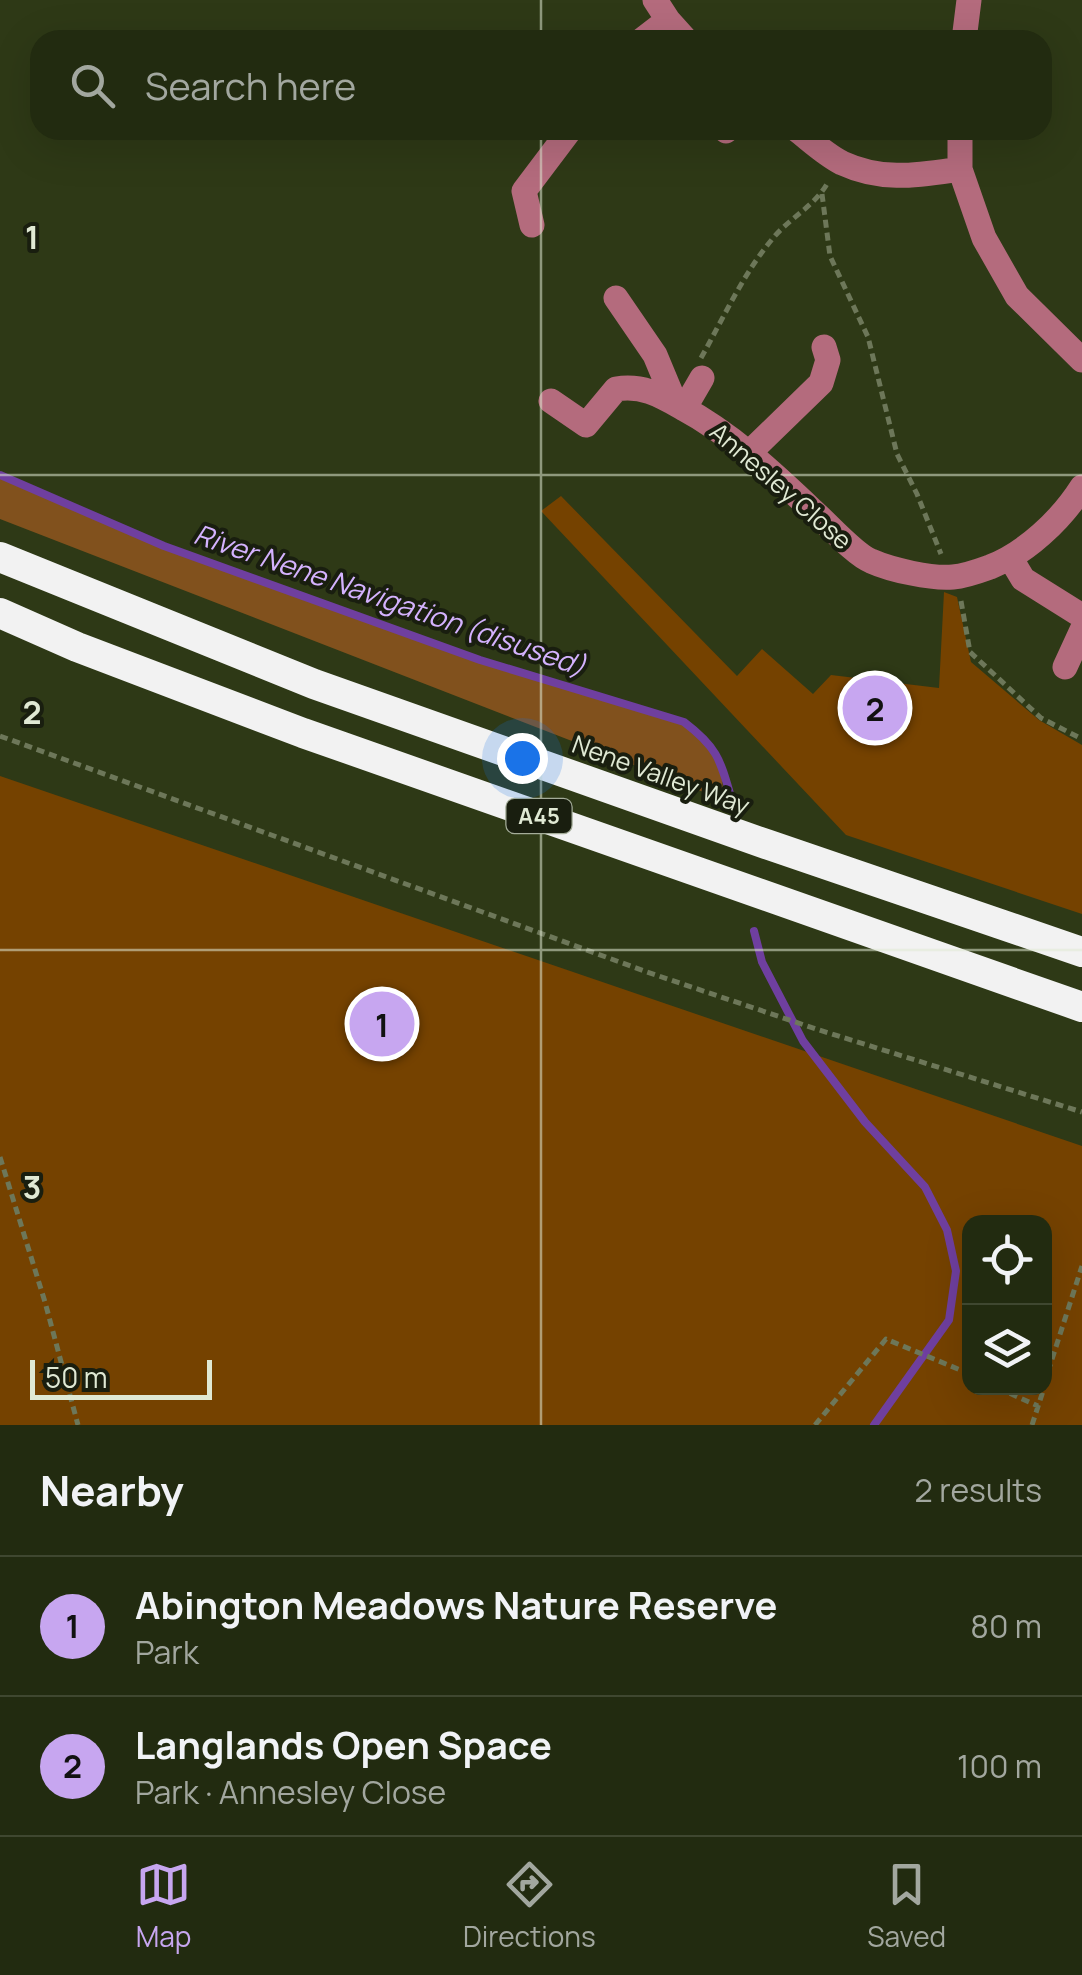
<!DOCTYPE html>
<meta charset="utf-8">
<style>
:root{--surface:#222b10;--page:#2a3319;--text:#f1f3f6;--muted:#a2a79f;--line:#3f4730;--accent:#c7a6f0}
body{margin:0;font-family:Manrope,sans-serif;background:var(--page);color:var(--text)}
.controls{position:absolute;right:30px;bottom:30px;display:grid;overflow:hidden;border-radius:20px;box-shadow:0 10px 40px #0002}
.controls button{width:90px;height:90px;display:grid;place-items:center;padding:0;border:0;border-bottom:2px solid var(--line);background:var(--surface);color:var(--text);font:50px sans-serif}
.scale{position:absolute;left:30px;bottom:25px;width:182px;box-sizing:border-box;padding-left:10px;border:5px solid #e0e9d4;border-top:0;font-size:28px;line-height:35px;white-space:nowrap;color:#e0e9d4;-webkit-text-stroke:8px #191e0f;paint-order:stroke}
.you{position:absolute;left:522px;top:758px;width:35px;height:35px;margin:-25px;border:8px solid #fff;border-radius:50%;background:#1a73e8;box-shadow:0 0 0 15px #1a73e833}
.badge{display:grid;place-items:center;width:65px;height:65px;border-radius:50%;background:var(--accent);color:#111;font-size:32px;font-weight:700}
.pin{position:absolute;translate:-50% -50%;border:5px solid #fff;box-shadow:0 2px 10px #0006}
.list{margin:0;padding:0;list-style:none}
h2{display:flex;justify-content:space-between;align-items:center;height:130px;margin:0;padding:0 40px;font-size:42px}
h2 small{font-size:32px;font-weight:400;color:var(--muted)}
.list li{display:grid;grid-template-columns:65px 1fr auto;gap:30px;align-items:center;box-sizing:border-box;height:140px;padding:0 40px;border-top:2px solid var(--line)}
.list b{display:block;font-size:38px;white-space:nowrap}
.list p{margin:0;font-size:32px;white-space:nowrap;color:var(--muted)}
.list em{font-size:32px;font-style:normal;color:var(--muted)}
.icon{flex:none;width:55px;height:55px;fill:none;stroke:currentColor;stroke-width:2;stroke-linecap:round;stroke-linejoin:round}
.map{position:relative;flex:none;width:1082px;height:1425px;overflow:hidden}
.search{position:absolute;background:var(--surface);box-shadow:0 10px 40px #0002;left:30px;right:30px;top:30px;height:110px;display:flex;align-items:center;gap:25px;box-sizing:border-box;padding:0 35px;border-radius:30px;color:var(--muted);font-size:38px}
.sheet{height:410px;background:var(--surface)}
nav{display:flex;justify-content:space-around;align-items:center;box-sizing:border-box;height:140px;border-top:2px solid var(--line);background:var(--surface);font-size:28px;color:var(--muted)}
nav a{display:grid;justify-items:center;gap:5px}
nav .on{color:var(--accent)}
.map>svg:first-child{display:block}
.green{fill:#754200;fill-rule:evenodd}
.forest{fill:#81511d}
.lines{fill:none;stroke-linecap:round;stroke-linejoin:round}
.stream{stroke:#6f3f9f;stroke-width:8}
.path{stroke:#6d7759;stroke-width:5;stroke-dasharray:8 5;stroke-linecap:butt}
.minor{stroke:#b46b7d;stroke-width:25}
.highway{stroke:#f2f2f2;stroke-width:30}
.grid{fill:none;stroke:#e0e9d4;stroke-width:2.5;stroke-opacity:0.55}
.labels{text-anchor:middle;stroke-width:8;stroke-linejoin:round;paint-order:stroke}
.shield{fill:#191e0f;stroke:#a4ac99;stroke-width:2.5}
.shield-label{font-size:22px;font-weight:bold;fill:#e0e9d4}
.street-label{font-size:25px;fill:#e0e9d4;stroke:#191e0f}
.water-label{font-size:28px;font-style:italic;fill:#d4b2fe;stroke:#191e0f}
.grid-label{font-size:32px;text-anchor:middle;font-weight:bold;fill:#e0e9d4;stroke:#191e0f;stroke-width:8;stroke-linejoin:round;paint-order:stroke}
</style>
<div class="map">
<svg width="1082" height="1425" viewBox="0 0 1082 1425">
<rect width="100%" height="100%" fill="#2e3916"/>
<!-- green -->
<path class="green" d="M561,496L737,676L762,649L813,694L831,675L939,688L944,592L957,597L971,662L1039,720L1082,745V914L846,835L541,511Z
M0,776L1082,1146V1425H0ZM1044,1222V1388H970V1222Z"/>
<!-- forest -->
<path class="forest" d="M0,475L164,546L480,660L684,722C720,749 720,757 724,800L0,519Z"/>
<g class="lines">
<!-- stream -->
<path class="stream" d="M0,475L164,546L480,660L684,722C717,747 720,759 731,797
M754,931L762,962L803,1041L865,1122L925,1187L947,1230L956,1271L949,1320L874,1425"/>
<!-- path -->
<path class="path" d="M822,194L830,256L868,337L897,454L917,494L941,554
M701,358C724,317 744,272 774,237C791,217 816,205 828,182
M961,601L970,652L1041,718L1082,739
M0,736L647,972L819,1030L1082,1112
M0,1157L45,1302L78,1425
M1044,1384L1082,1266
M998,1388L1038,1406
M815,1425L886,1339L970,1374
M1032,1425L1044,1388"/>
<!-- minor -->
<path class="minor" d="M655,0L668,20L686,40
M642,40L668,20
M964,40L969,0
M797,130C811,141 826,155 842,163C883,182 918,175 960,169
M960,130V169L984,238L1017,296L1082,360
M726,131L727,130
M532,225L524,191L570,130
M616,298L655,355L675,403
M551,401L586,425L616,389C642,385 658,394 681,407C731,434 771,471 813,511C827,523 855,555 871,561C891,570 932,579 953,577C966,576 979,571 990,567C1026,553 1061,520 1082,487
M684,409L702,378
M750,452L821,383L828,360L824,347
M1011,559L1023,579L1082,616
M1065,667L1082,630"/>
<!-- highway -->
<path class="highway" d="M0,557L314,684L766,844L1082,952
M0,613L77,647L303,733L1082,1007"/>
</g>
<!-- grid -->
<path class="grid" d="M541,0V40M541,130V1425M0,475H1082M0,950H1082"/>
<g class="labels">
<!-- shield labels -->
<rect class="shield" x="506.5" y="799" width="65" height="34" rx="8"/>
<g class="shield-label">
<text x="539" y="824">A45</text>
</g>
<!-- street labels -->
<g class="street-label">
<text transform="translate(781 486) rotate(41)" y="9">Annesley Close</text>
<text transform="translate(661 775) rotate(20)" y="9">Nene Valley Way</text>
</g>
<!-- water labels -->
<g class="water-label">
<text transform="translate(390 600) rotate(19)" y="10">River Nene Navigation (disused)</text>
</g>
</g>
<g class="grid-label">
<text x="32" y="249">1</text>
<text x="32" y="724">2</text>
<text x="32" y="1199">3</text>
</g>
</svg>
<div class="controls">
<button><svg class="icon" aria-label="locate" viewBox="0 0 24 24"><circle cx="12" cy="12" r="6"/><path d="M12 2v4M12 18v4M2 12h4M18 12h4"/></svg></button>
<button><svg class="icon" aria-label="layers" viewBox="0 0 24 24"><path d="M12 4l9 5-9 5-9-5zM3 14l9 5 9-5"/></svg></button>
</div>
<div class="scale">50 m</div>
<div class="you"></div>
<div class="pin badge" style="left:382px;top:1024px">1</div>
<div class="pin badge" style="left:875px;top:708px">2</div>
<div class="search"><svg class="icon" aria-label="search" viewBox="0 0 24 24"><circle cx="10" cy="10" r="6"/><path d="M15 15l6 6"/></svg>Search here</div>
</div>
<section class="sheet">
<h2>Nearby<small>2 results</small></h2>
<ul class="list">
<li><span class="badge">1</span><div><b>Abington Meadows Nature Reserve</b><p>Park</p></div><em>80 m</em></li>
<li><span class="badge">2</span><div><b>Langlands Open Space</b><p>Park · Annesley Close</p></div><em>100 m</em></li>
</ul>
</section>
<nav>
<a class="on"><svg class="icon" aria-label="map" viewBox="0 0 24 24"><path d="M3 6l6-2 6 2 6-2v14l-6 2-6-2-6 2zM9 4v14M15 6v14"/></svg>Map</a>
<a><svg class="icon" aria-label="directions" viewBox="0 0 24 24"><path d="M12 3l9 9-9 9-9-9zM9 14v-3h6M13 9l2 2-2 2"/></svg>Directions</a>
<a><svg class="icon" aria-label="saved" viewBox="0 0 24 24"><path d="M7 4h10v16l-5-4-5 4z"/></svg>Saved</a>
</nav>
